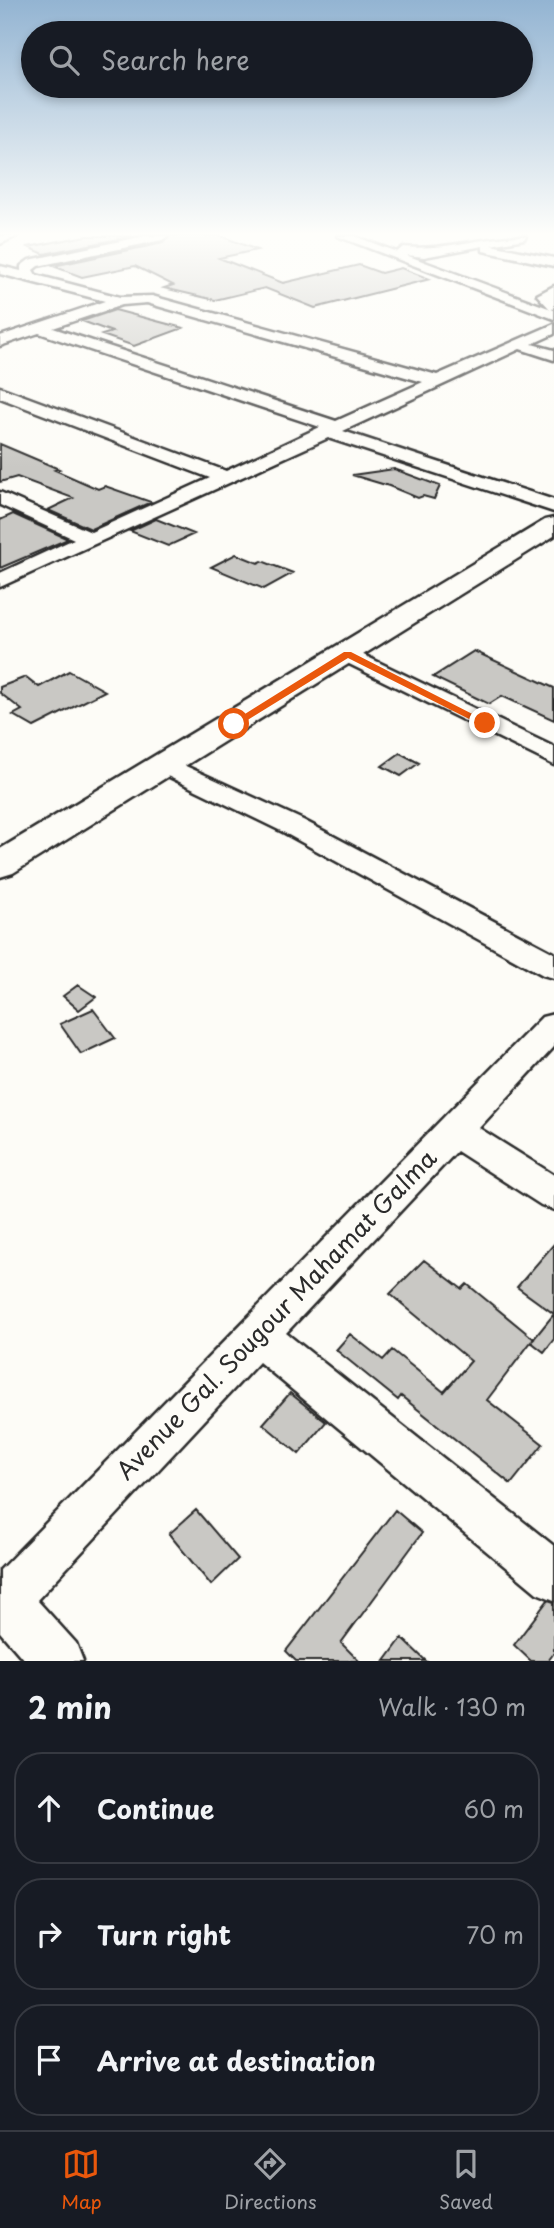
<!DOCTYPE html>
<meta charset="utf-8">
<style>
:root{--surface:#171b24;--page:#242831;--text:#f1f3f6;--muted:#9ea1a6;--line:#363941;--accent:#ea580c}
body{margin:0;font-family:"Playpen Sans",sans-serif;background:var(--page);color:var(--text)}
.stop{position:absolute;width:21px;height:21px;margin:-16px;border:5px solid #ea580c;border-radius:50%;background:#fff}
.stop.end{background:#ea580c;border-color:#fff;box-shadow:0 2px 7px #0008}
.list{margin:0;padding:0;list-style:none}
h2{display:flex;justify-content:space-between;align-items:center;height:91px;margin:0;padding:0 28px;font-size:30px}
h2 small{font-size:23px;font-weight:400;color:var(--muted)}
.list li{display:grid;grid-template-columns:46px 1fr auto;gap:21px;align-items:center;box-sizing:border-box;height:112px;margin:0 14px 14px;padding:0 14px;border:2px solid var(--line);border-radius:28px}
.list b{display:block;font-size:26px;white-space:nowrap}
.list em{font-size:23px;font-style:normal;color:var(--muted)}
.icon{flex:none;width:38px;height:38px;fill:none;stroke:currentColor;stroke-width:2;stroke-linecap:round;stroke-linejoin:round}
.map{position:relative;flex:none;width:554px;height:1661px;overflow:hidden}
.search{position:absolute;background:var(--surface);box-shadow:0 4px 10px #0003;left:21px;right:21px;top:21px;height:77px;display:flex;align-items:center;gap:18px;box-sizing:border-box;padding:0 24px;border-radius:38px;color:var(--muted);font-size:26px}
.sheet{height:469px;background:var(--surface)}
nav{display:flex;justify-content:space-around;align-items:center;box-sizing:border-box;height:98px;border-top:2px solid var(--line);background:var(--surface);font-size:19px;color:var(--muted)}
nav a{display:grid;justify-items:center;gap:4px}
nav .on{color:var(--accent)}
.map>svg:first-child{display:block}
.building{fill:#c9c8c4;stroke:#2b2b2b;stroke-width:2}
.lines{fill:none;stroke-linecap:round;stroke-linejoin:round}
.minor-casing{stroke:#2b2b2b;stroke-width:5}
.major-casing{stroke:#2b2b2b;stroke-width:5}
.minor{fill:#fdfcf7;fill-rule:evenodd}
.major{fill:#fdfcf7;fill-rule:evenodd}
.route{fill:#ea580c}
.labels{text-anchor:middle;stroke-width:5;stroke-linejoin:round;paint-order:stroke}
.near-street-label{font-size:24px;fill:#2b2b2b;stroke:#fdfcf7}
</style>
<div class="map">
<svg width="554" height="1661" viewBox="0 0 554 1661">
<rect width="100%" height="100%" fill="#fdfcf7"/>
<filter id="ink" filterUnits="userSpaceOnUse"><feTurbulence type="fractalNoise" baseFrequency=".0143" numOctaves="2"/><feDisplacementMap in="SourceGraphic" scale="14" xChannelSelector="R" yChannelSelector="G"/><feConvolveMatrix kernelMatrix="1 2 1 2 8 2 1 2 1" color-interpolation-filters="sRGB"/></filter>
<g filter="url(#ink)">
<!-- building -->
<path class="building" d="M86,236H133L44,254L28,247Z
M170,236H221L257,250L219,258L283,283L359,265L381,273L401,268L430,279L315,308L265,288L215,300L164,288L173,285L135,266L82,277L53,266L163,243Z
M115,310L183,328L134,346L102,335L112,332L82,321Z
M0,444L59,469L55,470L98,489L105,486L151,502L91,529L48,510L73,498L17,477L0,482Z
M394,469L440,486L434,499L423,496L418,498L389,486L352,475Z
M13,514L68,539L0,568V520Z
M156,519L194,534L168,546L130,531Z
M236,554L258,563L262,561L293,573L264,589L211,567Z
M474,651L554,688V720L502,696L489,704L433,677Z
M69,671L105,691L34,727L13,715L22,710L0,693V687L26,677L39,687Z
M400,753L419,763L401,776L382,766Z
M78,985L96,997L79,1010L63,996Z
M93,1009L115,1038L81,1054L60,1024Z
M554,1244V1339L544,1352L531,1342L487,1400L543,1444L511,1484L401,1396L398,1400L336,1350L350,1334L383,1360L392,1350L444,1392L471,1361L390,1294L424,1260L462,1289L467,1284L534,1339L532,1341L554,1314L517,1287Z
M290,1393L326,1422L299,1454L263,1424Z
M196,1510L238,1559L211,1585L169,1534Z
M395,1510L422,1533L341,1643L359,1661H296L286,1651Z
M548,1600L554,1602V1653L548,1661H531L514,1645Z
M402,1638L426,1661H385Z"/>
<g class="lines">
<defs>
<path id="minor" d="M0,236H17L0,244Z
M145,236H168L162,240L38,266L33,270L36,275L120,297L152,296L437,375L554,324V334L532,344L554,350V360L520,349L343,431L554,500V512L328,438L0,587V573L74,539L0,505V492L91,532L210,478L0,398V387L226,471L320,427L39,333L0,346V336L105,301L0,274V266L21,271V266L29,260ZM147,303L423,382L336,421L53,328L122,305Z
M337,236H354L397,252L403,247C444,251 485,236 526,236L524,239L491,245L554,258V266L483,251V246L424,257L406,255L554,310V319Z
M554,286V309L549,308L537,295Z
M347,647L554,747V765L339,659L335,654L339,649Z
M166,757L303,820L554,953V978L543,975L283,832L157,771L153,765L157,759Z
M554,1014V1047L479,1128L554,1175V1210L541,1205L457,1151L286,1333L554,1546V1600L537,1593L259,1362L37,1600L76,1643L83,1661H25L0,1632V1570L542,1017Z"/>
<path id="major" d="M554,518V536L13,873L0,877V849L545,520Z"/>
</defs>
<!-- minor casing -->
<use href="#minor" class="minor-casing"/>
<!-- major casing -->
<use href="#major" class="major-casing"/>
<!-- minor -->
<use href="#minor" class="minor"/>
<!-- major -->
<use href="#major" class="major"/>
</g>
</g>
<!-- sky -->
<linearGradient id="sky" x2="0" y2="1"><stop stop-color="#93b4d2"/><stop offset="0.5" stop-color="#fefefb"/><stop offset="1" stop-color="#fefefb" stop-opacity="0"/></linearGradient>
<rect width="554" height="468" fill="url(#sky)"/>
<!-- route -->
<path class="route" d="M344,652H351L490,723L481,725L348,658L238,726L229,724Z"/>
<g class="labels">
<!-- near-street labels -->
<g class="near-street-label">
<text transform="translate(277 1315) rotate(-46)" y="8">Avenue Gal. Sougour Mahamat Galma</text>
</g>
</g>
</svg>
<div class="stop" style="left:234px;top:724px"></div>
<div class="stop end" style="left:485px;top:723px"></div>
<div class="search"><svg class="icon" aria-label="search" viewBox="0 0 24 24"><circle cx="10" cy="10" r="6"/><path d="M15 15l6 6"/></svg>Search here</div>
</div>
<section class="sheet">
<h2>2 min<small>Walk · 130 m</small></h2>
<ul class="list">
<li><svg class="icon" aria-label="ahead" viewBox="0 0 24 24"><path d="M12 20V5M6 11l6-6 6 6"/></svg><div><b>Continue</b></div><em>60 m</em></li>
<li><svg class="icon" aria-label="right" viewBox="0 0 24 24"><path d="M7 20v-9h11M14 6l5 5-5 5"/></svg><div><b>Turn right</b></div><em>70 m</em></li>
<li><svg class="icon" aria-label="arrive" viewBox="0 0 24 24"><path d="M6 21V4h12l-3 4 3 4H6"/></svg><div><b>Arrive at destination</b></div></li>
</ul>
</section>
<nav>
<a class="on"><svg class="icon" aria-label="map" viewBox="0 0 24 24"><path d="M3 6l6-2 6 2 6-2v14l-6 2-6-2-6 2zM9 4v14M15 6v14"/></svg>Map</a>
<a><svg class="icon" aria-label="directions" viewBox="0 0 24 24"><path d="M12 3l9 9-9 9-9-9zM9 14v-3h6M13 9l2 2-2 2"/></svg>Directions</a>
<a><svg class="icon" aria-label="saved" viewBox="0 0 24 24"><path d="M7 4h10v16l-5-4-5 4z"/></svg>Saved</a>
</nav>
